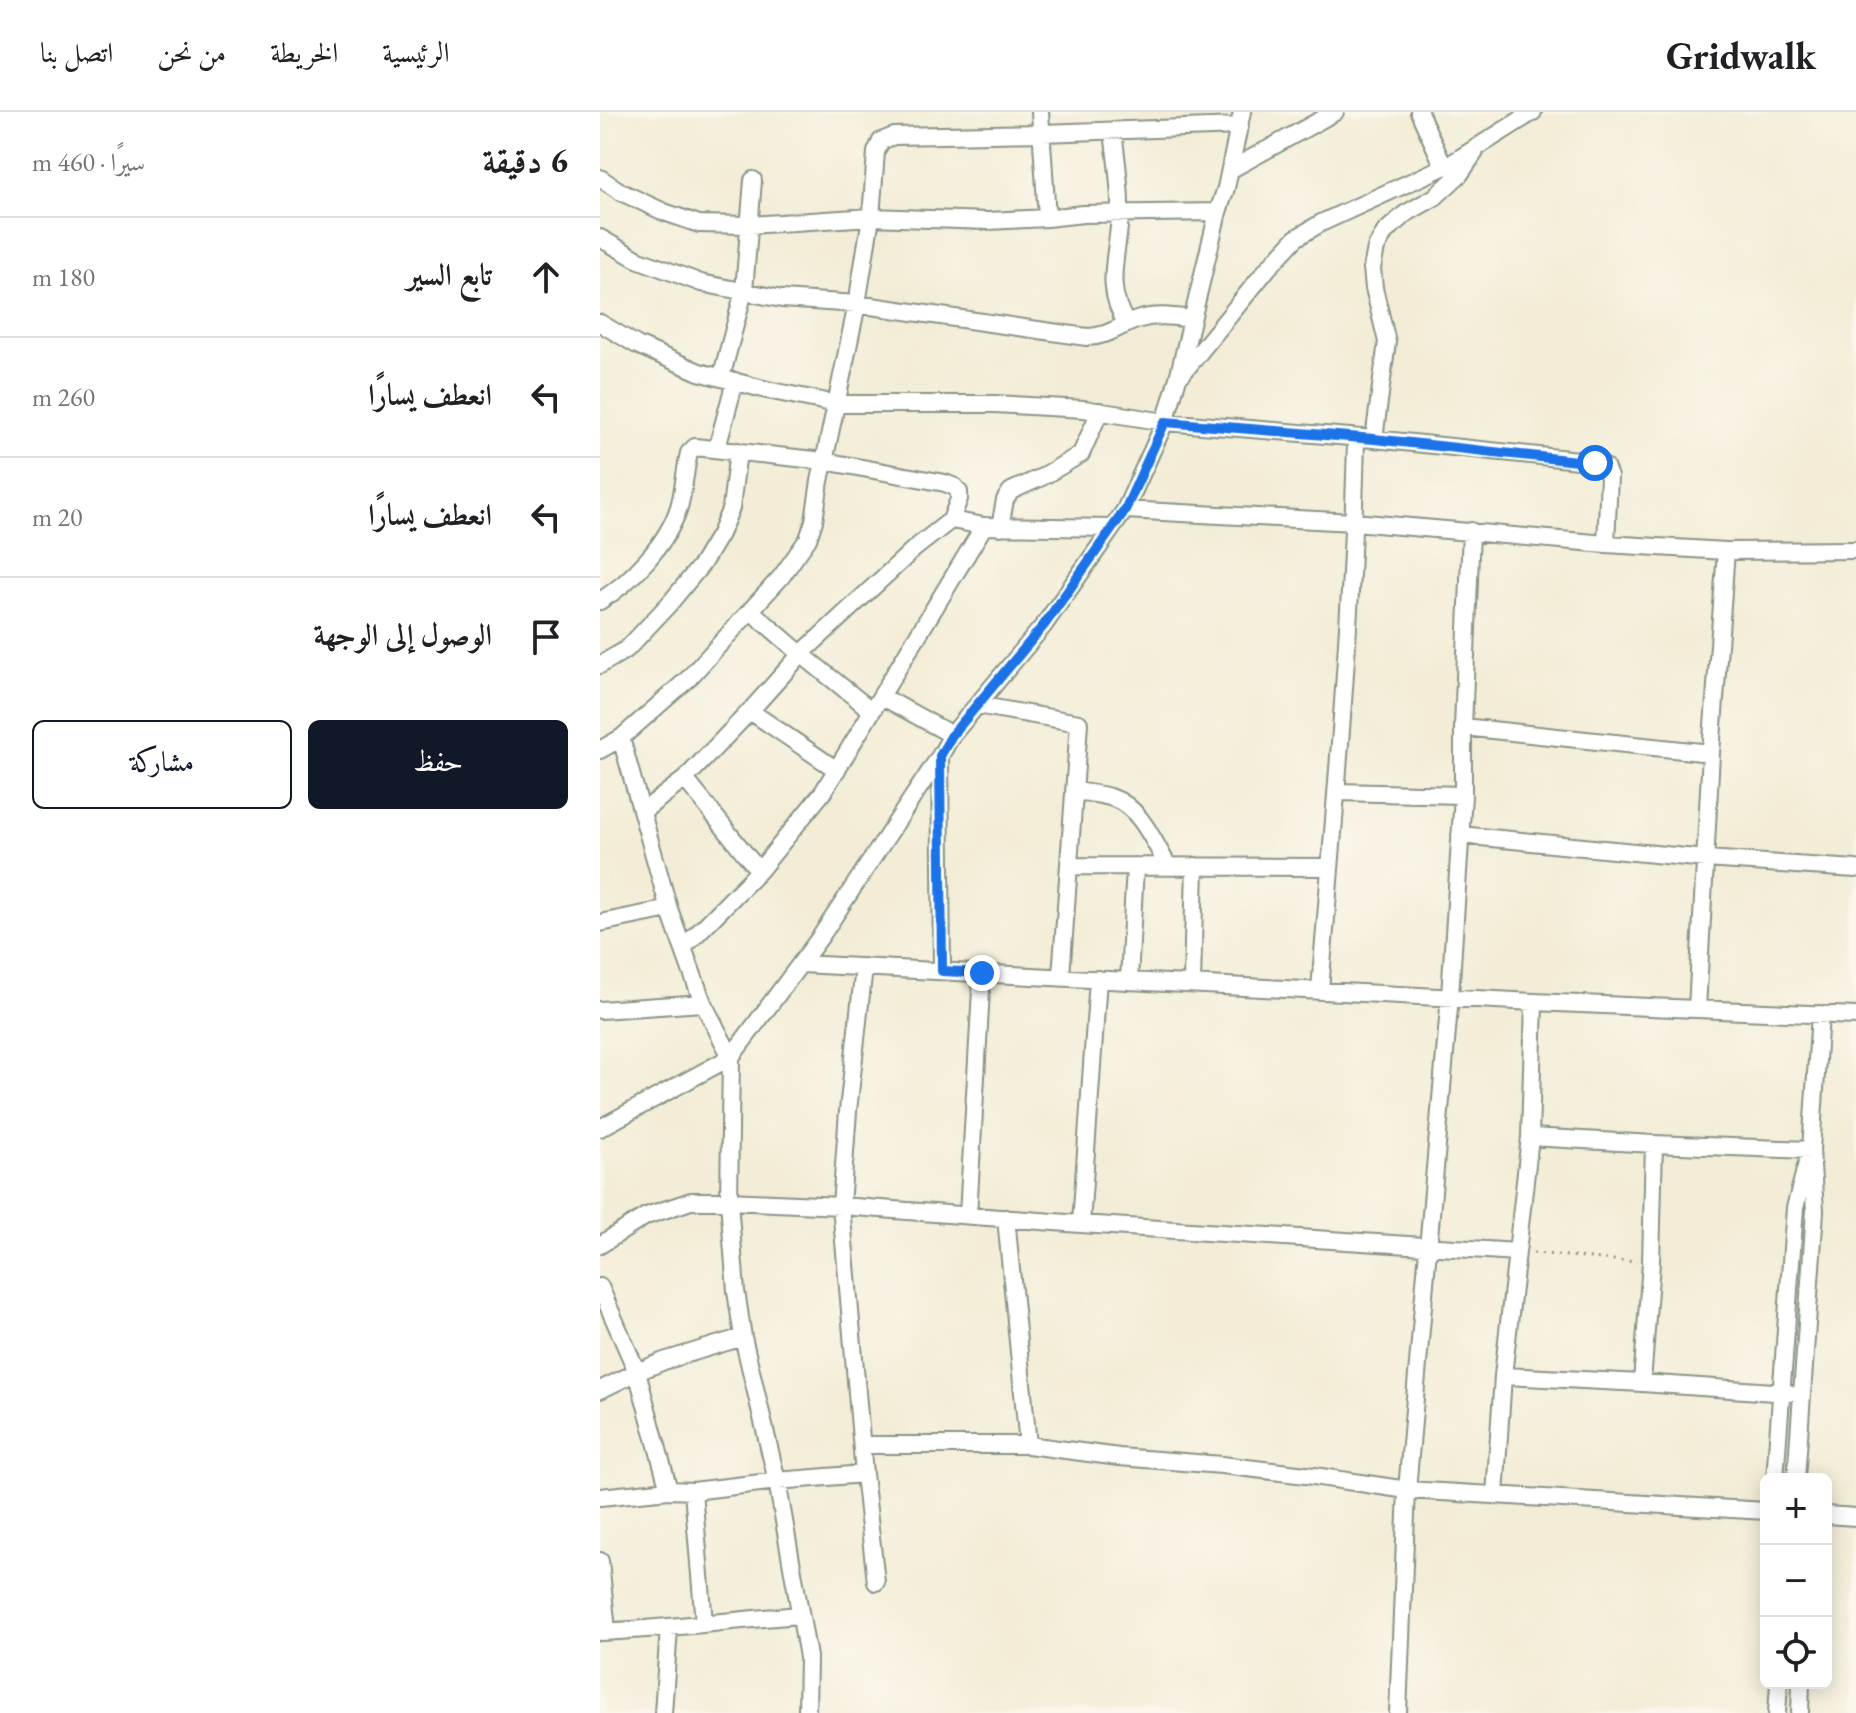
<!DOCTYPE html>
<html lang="ar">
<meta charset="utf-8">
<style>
:root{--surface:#fff;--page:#f2f2f2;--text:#202124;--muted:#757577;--line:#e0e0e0;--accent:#111827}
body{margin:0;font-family:"EB Garamond",Amiri,serif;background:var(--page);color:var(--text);direction:rtl}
.controls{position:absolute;right:24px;bottom:24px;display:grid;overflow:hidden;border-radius:12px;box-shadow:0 4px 20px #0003}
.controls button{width:72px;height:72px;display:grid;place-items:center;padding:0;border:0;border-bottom:2px solid var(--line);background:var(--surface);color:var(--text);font:40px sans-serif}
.stop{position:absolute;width:24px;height:24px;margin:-18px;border:6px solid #1a73e8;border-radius:50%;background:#fff}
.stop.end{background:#1a73e8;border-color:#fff;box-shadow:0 2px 8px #0008}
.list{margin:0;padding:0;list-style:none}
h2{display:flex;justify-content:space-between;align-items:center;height:104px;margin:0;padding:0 32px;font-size:34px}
h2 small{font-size:26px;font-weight:400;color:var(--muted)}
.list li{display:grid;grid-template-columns:52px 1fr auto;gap:24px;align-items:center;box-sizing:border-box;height:120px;padding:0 32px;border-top:2px solid var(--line)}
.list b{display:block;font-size:30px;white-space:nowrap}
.list em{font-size:26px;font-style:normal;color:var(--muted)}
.actions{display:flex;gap:16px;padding:24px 32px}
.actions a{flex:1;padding:18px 0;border:2px solid var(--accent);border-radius:12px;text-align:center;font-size:28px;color:var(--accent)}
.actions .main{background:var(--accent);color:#fff}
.icon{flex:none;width:44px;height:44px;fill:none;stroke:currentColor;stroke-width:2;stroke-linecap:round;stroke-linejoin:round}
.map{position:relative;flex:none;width:1256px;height:1601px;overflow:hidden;direction:ltr}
header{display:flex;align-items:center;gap:48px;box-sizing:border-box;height:112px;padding:0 40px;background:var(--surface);border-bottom:2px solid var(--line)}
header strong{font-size:38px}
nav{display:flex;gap:44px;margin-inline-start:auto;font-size:28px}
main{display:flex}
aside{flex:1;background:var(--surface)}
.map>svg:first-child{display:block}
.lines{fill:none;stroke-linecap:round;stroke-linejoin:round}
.street-casing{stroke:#899586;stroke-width:20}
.path{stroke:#899586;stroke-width:3;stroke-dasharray:2 6;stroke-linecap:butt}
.street{stroke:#fff;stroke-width:16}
.route{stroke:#1a73e8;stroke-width:10}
</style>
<header>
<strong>Gridwalk</strong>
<nav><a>الرئيسية</a><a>الخريطة</a><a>من نحن</a><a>اتصل بنا</a></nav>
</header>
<main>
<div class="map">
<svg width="1256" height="1601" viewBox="0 0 1256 1601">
<rect width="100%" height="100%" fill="#fbf7ec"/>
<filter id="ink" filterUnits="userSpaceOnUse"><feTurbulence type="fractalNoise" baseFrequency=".0125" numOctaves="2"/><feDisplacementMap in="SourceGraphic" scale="16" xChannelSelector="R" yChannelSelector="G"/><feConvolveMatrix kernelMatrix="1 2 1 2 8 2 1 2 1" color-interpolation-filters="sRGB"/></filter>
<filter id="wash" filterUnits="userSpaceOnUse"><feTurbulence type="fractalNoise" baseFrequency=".006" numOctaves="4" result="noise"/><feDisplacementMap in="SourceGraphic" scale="32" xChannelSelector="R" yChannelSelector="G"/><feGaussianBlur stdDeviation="1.8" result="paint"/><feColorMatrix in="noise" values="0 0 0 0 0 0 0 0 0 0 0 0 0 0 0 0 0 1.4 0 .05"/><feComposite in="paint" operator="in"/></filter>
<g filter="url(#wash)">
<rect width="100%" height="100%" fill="#f3edd7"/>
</g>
<g filter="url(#ink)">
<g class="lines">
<defs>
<path id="street" d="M440,0L447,106
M819,0L844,55
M513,19C516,46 521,75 520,101C519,142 502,173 527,212
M630,58L735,0
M0,66L21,80L64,100L99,112L149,113L271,105L388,109L447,106L483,102L618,100
M0,126L37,147L101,171L182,187L257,192L487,225C511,224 519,213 540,207C557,202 575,205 592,207
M0,211L37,233L99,260L167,278L237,292H395L484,297L565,310L774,327L988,349L1005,355L1009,365L1006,432
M582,262L668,156L696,126L721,111L852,51L933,0
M121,266L144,179L153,68
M774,327L787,230L774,176L772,156L776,136L785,120L805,102L835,85L860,62L875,40
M117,336L135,269
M525,398L754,410L1006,432L1126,439L1256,438
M351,408L384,414L512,416
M400,415L405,388L411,379L442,365L481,342L500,299
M0,489C31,470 68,431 79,395C84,378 85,358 89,341L95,335L224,349L345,371L355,375L359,380V387L351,408L314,437L201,542L150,599L85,667L43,699
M151,499L201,542L272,599
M0,553L27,537L70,491L102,452L120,422L131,396L138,339
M281,584L352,623
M377,593L479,611L461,865
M150,599L237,658
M863,615L1111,641
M21,626L69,797L103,891L131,945L129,1089L136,1179L143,1225L177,1369L208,1545L207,1601
M0,638L21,626L88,567L181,465L208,427L214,409L220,369L257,192L271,105L276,40L281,29L294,24L442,21L640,14
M340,646L342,859
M85,667L159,759
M475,679C487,681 501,682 513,686C540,695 554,730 568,754
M737,680L863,683
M860,723L1106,747L1256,757
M469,754L730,755
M0,811L69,797
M83,836L159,759L223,680L384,414
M201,852L934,890L1256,904
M264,855L248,999L241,1094L264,1362L276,1470
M529,868L535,754
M592,871L595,754
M720,878C735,695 752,511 756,327
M1097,897L1111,641L1126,439
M0,898L103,891
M0,1016L131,945L221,824L340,644L352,623L444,513L525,398L565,310L578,266L618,100L626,76L642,0
M930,1025L1054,1032L1211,1038
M368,1103L382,861
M406,1106L428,1333
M481,1112L498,867
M0,1133L46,1104L91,1089H129L241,1094L481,1112L917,1140
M0,1175L37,1260L69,1378
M903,1264L1042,1271L1189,1281
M1042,1271L1051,1151L1054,1032
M0,1278L37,1260L64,1249L143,1225
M262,1333H428L519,1345L622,1353L714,1364L807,1378L1166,1399
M1175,1367L1195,1096L1207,1051
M1196,1367L1215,1099L1211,1038L1220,902
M93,1379L104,1511
M895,1383L903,1264L930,1025L934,890
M0,1385L69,1378L93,1379L177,1369L264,1362
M1226,1403L1256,1405
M0,1449L7,1519
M0,1520C67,1517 133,1508 200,1503
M63,1601L69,1516
M798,1601L807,1378L850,884L863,683V615L871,419
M1177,1601L1179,1571
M1200,1601L1201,1571"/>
</defs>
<!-- street casing -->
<use href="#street" class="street-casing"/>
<!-- path -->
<path class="path" d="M933,1141L1037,1150"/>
<!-- street -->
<use href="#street" class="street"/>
</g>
</g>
<g class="lines" filter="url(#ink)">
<!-- route -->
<path class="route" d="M382,861L342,859L340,644L352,623L444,513L525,398L565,310L774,327L995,351"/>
</g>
</svg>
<div class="controls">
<button>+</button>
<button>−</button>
<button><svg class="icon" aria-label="locate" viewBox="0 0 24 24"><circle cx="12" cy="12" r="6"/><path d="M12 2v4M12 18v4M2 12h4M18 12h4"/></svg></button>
</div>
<div class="stop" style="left:995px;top:351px"></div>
<div class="stop end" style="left:382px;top:861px"></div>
</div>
<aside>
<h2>6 دقيقة<small>سيرًا · 460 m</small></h2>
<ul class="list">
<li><svg class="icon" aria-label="ahead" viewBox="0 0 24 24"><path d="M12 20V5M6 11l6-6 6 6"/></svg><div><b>تابع السير</b></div><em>180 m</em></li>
<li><svg class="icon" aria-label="left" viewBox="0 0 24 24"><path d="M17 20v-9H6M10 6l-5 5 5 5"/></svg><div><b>انعطف يسارًا</b></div><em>260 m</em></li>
<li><svg class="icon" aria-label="left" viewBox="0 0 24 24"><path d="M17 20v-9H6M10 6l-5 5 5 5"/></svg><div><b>انعطف يسارًا</b></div><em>20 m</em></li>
<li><svg class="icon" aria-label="arrive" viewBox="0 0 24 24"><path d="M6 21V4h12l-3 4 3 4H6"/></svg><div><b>الوصول إلى الوجهة</b></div></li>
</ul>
<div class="actions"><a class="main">حفظ</a><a>مشاركة</a></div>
</aside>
</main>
